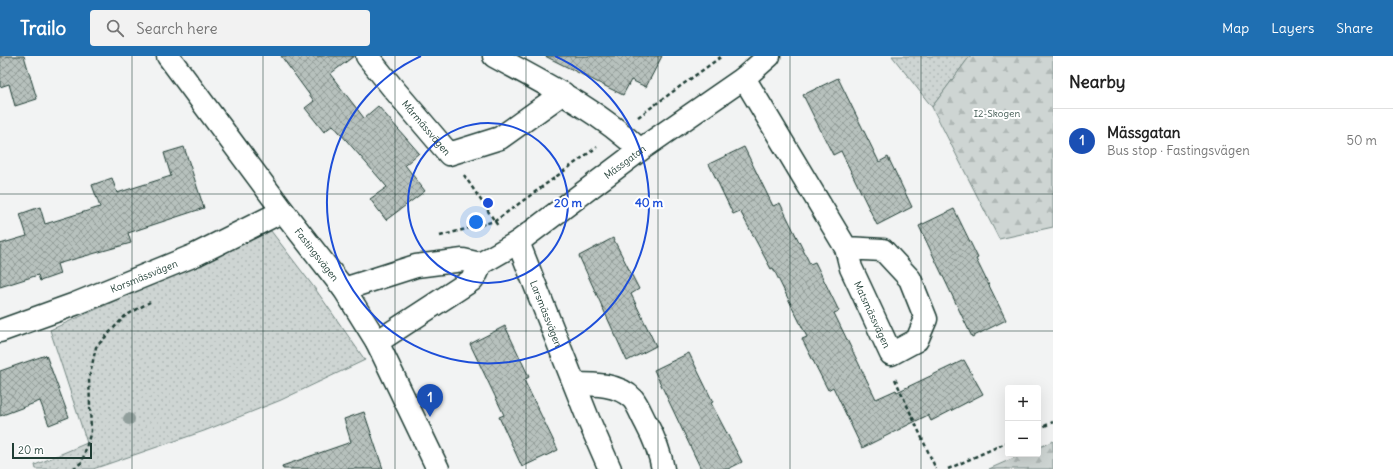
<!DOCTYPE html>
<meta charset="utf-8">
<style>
:root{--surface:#fff;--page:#f2f2f2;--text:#222;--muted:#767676;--line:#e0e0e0;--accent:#1f6fb2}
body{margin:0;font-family:Delius,sans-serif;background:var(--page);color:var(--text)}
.controls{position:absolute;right:12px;bottom:12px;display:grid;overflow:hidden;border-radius:4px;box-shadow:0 4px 16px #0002}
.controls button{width:36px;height:36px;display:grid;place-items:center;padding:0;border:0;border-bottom:1px solid var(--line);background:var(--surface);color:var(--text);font:20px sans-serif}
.scale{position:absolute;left:12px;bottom:10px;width:80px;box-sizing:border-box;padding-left:4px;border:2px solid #1f3d34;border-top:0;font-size:11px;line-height:14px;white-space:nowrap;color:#1f3d34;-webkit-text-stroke:3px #fff;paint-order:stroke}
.you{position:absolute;left:476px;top:166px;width:14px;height:14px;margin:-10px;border:3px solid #fff;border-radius:50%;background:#1a73e8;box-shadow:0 0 0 6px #1a73e833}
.badge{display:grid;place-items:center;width:26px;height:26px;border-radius:50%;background:var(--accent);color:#fff;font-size:13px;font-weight:700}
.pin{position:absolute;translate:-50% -33px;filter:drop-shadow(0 1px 2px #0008)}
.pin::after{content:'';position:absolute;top:21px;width:14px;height:12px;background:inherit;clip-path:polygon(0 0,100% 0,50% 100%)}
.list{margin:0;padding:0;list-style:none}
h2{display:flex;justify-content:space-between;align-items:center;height:52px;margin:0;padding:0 16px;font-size:17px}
h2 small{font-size:13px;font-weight:400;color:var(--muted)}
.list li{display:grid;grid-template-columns:26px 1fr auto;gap:12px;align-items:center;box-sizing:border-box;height:64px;padding:0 16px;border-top:1px solid var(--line)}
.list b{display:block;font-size:15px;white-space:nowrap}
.list p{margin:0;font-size:13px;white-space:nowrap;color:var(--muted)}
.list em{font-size:13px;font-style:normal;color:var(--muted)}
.icon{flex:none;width:22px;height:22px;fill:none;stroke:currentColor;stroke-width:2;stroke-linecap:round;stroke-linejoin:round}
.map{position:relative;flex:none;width:1053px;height:413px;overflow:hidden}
header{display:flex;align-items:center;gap:24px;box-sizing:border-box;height:56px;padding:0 20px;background:var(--accent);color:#fff}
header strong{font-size:19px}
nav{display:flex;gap:22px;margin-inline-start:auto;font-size:14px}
.search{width:280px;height:36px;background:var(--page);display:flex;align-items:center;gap:10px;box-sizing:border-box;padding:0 14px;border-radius:4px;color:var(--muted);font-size:15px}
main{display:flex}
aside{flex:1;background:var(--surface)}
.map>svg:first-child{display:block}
.green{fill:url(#green-dots);stroke:#768984}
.forest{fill:url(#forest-firs);stroke:#768984}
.building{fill:url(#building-cross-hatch);stroke:#1f3d34}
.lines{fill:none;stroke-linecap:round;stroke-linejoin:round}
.minor-casing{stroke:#1f3d34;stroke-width:25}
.path{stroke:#1f3d34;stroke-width:2.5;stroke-dasharray:4 3;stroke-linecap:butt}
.minor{stroke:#fff;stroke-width:22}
.tree{fill:#919f9c}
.grid{fill:none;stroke:#1f3d34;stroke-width:1;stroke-opacity:0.55}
.ring{fill:none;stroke:#1d4ed8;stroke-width:2}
.labels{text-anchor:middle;stroke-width:4;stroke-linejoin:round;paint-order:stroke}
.park-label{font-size:10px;fill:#425b54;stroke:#fff}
.street-label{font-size:10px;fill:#1f3d34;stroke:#fff}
.centre{fill:#1d4ed8;stroke:#fff;stroke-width:2}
.ring-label{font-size:12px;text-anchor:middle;font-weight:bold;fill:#1d4ed8;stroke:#fff;stroke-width:4;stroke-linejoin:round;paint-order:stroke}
</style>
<header>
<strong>Trailo</strong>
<div class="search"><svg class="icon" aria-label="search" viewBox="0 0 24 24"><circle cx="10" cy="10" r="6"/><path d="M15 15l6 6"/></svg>Search here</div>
<nav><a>Map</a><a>Layers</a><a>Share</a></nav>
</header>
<main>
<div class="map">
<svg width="1053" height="413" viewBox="0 0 1053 413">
<defs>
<pattern id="green-dots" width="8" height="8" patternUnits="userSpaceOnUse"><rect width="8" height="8" fill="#ced5d3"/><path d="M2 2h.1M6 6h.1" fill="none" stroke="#b0b8b6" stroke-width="1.8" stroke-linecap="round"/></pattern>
<pattern id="forest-firs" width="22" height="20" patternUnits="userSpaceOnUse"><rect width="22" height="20" fill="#ced5d3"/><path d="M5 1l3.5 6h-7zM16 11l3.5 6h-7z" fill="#b0b8b6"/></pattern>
<pattern id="building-cross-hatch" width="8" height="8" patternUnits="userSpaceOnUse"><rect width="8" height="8" fill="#b7c1bd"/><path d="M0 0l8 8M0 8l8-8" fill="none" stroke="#949e9a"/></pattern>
</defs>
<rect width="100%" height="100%" fill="#f2f3f3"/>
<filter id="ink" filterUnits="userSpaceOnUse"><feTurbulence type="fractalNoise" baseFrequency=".025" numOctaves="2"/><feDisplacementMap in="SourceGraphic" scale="8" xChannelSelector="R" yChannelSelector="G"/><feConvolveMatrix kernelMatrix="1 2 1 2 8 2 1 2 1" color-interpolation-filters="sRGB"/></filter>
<g filter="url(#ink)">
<!-- green -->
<path class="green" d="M892,0H970L932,51Z
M271,175L316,234L365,304L281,344L204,375L93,413H36L35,409L87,387L50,274Z"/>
<!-- forest -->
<path class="forest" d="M970,0H1053V171L999,183L932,51Z
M1053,385V413H989L1023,398H1038V392Z"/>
<!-- building -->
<path class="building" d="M0,0H24L37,43L15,50L9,28L0,31Z
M281,0H354L330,18L364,62L378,50L419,97L405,109L425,135L386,164L370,143L387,131L333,69L324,76L305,52L314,45Z
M545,0H662L646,31L631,24L623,39Z
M838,22L879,106L888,101L912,151L877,169L841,95L833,99L803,39Z
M184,91L204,152L128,177L131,187L57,208L60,218L40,225L38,219L0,231V188L27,180L20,158L40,151L45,168L100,151L92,129L112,122L117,137L171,120L164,97Z
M744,91L773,150L780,147L810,208L815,206L839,255L834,257L876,343L896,334L897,336L964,304L983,338L931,365L928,359L862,392L833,331L828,334L802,283L807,281L773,212L771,213L740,155L733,158L709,108Z
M954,153L978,202L976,203L1006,264L972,281L919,170Z
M613,182L639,233L631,238L656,290L627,305L579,200Z
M505,270L529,321L524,324L558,394L522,411L499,361L504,359L470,288Z
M689,297L713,346L711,347L742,406L728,413H701L654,314Z
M46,299L69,361L49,369L40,345L0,360V315Z
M364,356L383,413H283L282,410L351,386L344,363Z"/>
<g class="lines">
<defs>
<g id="minor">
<path id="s1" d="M168,0L283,155L344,233L377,286L438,413"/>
<path id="s2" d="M367,0L392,31L449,98L500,82L563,37"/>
<path d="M494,0C545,28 598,54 640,94"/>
<path id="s3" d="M744,22L846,192L851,212L891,298L917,284L926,263L910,223L883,194L846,192"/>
<path id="s4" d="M518,186L589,365L610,413"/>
<path d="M344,233L416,210L463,204L480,208"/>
<path id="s5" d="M0,275L75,248L195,199L283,155"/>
<path id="s6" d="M377,286L472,224L477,217L480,208L518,186L640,94L744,22L769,0"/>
<path d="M575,328C594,328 619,328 633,343C638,349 642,360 646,367C654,382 660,396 663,413"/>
</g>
</defs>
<!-- minor casing -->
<use href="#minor" class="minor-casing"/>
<!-- path -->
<path class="path" d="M638,61L722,0
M464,119L498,170
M440,180L495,165L597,91
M895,323L936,413
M1038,373L1053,366
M73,413L82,406L91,375L89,323L96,291L125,260L150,246
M948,413L1008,386"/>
<!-- minor -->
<use href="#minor" class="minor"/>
</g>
<!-- trees -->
<circle class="tree" cx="129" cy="363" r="6"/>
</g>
<!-- grid -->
<path class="grid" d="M132,0V413M263,0V413M395,0V413M526,0V413M658,0V413M790,0V413M921,0V413M0,138H1053M0,275H1053"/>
<!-- distance rings -->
<g class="ring">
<circle cx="488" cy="147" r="80"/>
<path d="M555 0A161 161 0 1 1 421 0"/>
</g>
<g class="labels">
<!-- park labels -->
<g class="park-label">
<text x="997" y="61">I2-Skogen</text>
</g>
<!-- street labels -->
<g class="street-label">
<text dy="4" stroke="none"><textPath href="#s2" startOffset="93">Mårmässvägen</textPath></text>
<text dy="4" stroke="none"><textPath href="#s6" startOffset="309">Mässgatan</textPath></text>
<text dy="4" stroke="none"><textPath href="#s1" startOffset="248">Fastingsvägen</textPath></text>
<text dy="4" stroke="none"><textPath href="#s5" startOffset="154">Korsmässvägen</textPath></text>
<text dy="4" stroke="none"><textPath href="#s4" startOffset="77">Larsmässvägen</textPath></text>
<text dy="4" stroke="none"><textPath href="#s3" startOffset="270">Matsmässvägen</textPath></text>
</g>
</g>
<circle cx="488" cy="147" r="6" class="centre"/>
<g class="ring-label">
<text x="568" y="151">20 m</text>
<text x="649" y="151">40 m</text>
</g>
</svg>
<div class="controls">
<button>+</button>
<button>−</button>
</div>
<div class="scale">20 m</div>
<div class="you"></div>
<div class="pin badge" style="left:430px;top:361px;background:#1a4fb4">1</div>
</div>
<aside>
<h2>Nearby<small></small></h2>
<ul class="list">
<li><span class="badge" style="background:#1a4fb4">1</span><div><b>Mässgatan</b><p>Bus stop · Fastingsvägen</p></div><em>50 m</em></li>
</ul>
</aside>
</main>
